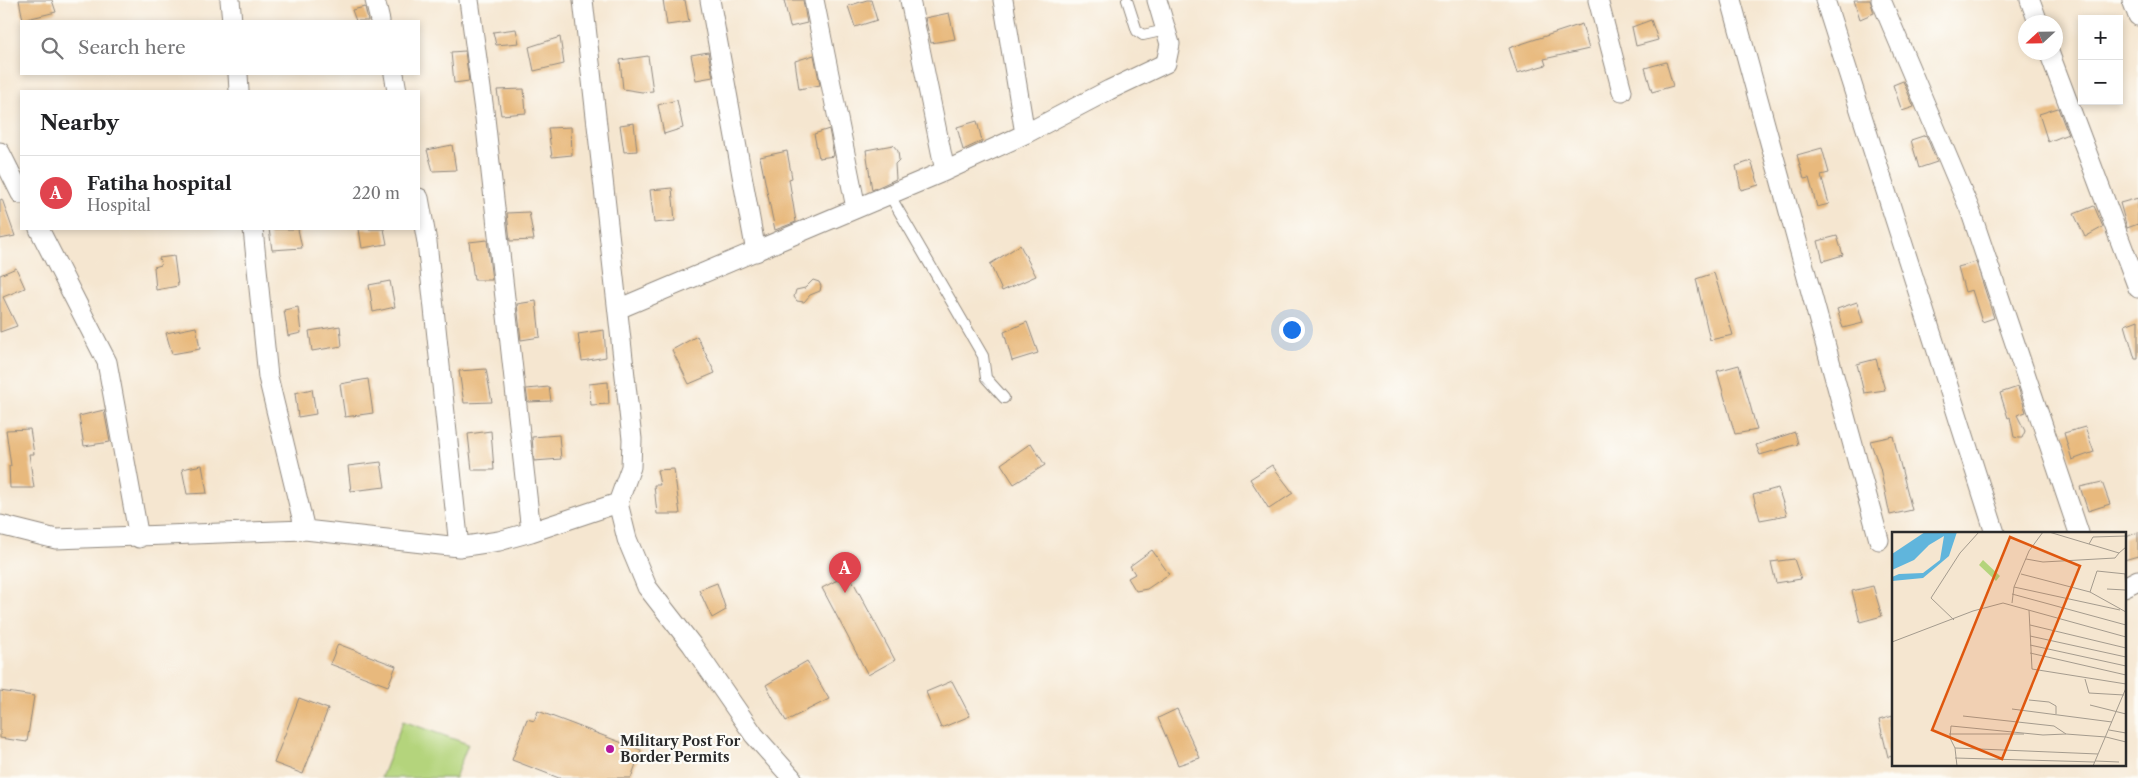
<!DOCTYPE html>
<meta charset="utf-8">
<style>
:root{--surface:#fff;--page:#f2f2f2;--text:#202124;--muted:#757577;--line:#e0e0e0;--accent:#b5179e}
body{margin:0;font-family:"Libre Caslon Text",serif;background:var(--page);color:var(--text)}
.controls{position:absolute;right:15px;top:15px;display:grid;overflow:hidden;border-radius:0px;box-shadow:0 2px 8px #0003}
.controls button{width:45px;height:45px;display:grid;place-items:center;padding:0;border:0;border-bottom:1px solid var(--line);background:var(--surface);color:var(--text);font:25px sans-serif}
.compass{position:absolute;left:2018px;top:15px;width:45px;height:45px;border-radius:50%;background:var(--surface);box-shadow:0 2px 8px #0003;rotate:248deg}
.you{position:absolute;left:1291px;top:329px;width:18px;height:18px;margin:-12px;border:4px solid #fff;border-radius:50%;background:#1a73e8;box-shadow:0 0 0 8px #1a73e833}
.badge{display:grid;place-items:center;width:32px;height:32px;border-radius:50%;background:var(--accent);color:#fff;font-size:16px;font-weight:700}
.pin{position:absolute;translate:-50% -41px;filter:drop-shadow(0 1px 2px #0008)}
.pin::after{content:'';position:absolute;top:26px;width:18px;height:15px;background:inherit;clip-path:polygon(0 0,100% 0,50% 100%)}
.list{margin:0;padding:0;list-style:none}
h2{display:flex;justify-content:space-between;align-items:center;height:65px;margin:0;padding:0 20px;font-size:21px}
h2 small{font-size:16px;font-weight:400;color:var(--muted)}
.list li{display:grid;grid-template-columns:32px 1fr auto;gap:15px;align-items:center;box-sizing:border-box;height:75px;padding:0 20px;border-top:1px solid var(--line)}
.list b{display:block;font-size:19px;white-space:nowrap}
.list p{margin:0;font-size:16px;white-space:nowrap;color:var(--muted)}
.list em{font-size:16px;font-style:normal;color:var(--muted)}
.icon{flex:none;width:28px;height:28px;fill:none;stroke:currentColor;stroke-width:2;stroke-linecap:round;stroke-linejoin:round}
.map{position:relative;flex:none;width:2138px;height:778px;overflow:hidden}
.search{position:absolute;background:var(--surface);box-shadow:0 2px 8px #0003;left:20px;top:20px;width:400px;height:55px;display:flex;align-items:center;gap:12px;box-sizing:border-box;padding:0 18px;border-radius:0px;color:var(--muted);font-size:19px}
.panel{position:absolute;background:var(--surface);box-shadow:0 2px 8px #0003;left:20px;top:90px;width:400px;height:140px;border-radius:0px}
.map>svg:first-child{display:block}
.green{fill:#b4d47c;stroke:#708054}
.building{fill:#e8b97d}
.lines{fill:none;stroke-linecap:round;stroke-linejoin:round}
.service-casing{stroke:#90887e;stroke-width:12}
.minor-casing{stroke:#90887e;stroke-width:21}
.service{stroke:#fff;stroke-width:10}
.minor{stroke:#fff;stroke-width:19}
.poi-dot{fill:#b5179e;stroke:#fdfcf7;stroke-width:2}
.labels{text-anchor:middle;stroke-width:4.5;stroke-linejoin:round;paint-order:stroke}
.poi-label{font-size:14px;font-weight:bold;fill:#2b2b2b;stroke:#fdfcf7;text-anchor:start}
.inset-road{fill:none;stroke:#a49b8e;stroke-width:1}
.view{fill:#df570e;fill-opacity:0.15;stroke:#df570e;stroke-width:2.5}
.inset-edge{fill:none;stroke:#2b2b2b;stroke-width:2.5}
</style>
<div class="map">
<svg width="2138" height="778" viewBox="0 0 2138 778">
<rect width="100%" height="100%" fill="#fdfcf7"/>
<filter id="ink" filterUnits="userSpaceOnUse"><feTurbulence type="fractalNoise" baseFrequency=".02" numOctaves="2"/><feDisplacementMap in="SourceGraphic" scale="10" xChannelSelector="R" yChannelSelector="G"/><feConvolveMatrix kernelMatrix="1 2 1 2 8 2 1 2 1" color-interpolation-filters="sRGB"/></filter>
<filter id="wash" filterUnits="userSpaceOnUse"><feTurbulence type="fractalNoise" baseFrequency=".0096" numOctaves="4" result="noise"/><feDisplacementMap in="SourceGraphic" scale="20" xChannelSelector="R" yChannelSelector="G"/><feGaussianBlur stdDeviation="1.12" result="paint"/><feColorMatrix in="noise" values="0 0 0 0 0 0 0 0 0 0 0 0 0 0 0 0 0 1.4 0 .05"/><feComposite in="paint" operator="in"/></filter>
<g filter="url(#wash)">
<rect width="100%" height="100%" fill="#f5e6d0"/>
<!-- green -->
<path class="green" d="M403,721L468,744L455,778H381Z"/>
<g id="blocks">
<!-- building -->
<path class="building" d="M19,0H52L56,12L23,20Z
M663,0H685L689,22L667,25Z
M784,0H803L807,23L790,27Z
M867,0H871L877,20L855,27L848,6Z
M1854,0H1870L1874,13L1860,19Z
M365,7L368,21H356L352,10Z
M949,13L955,39L931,43L925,18Z
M1651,20L1658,40L1636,46L1632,27Z
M1582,24L1589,49L1544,59L1546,65L1517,73L1509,48Z
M516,29L519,43L496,45L493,32Z
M560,37L564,64L534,71L529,47Z
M465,51L469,81L454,83L451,52Z
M708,52L713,77L696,80L691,55Z
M814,55L820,85L799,89L795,61Z
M648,56L653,91L642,92L623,89L620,60Z
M1666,62L1673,86L1652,92L1645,68Z
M1903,81L1914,107L1902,111L1893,85Z
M524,89L526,113L501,115L497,90Z
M677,100L683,128L664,134L658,105Z
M2058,108L2068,134L2048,142L2039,114Z
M977,121L982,141L963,150L957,127Z
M634,123L637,151L624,152L620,125Z
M571,127L572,155L552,157L548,128Z
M829,129L834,156L819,158L814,134Z
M1926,135L1937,162L1919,168L1911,140Z
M452,145L456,170L433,171L427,150Z
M893,145L898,151L899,160L895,164L896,179L872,190L866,150Z
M1822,148L1829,173L1821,175L1829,204L1817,207L1809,178L1804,179L1797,155Z
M787,151L792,178L789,179L796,222L775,230L760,157Z
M1751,161L1759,185L1741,190L1736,166Z
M672,188L675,221L654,223L650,190Z
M2138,198V224L2127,228L2120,203Z
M2,199L15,236L0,239V200Z
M2094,206L2103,227L2085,237L2074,214Z
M529,212L534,240L510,241L507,213Z
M269,229H298L302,248L272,250Z
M359,229H384L387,244L362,248Z
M1837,236L1843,255L1823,261L1818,241Z
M487,240L492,280H474L469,242Z
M1020,245L1036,276L1002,291L990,264Z
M174,256L178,286L156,290L154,267L161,265L159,258Z
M1976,262L1994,318L1982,322L1972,290L1965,292L1958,267Z
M16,268L25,288L3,297L17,326L0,332V275Z
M1714,273L1733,335L1710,340L1696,279Z
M813,280L819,282L821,286L820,291L810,295L804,302L797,301L794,297L796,290L805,288Z
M390,281L395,307L373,312L369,285Z
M536,301L540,337L521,340L517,304Z
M1857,302L1863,323L1843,328L1837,309Z
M298,307L301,333L288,336L284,310Z
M2138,320V359H2135L2125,325Z
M1027,322L1038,353L1012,361L1004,332Z
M340,326L342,346L312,351L309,331Z
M196,327L200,349L172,354L166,333Z
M604,330L606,357L582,361L578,334Z
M697,336L715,373L689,384L672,350Z
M1876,359L1885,390L1864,393L1857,364Z
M1739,365L1757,430L1735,434L1717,371Z
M486,369L492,402L464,403L459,371Z
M368,379L373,413L345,417L340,384Z
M608,382L609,404L591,405L589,384Z
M549,387L551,401L528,402L526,389Z
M2018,387L2026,412L2017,415L2025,431L2022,438H2019L2014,437L2010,417L2008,418L2000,393Z
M312,389L316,414L298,417L295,393Z
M104,410L110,442L84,446L79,416Z
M2085,427L2094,452L2072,460L2064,433Z
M30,429L34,454H29L34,488H10L9,466H11L6,430Z
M491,431L494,470H472L468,434Z
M1795,432L1798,444L1760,455L1756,445Z
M559,435L561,459L534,461L532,437Z
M1893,436L1912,510L1890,515L1880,468L1870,441Z
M1031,443L1045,465L1014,484L1001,464Z
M381,462L385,487L351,491L348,466Z
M202,465L207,493L187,494L182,469Z
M1272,465L1293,493L1269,509L1250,479Z
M674,469L680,514H657L654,485H660L657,470Z
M2102,482L2110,504L2088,511L2080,487Z
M1778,488L1787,515L1760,520L1753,495Z
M2138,532V556L2124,560V538Z
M1152,550L1169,574L1147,589L1136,591L1128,578L1135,574L1130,566Z
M1794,559L1801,579L1776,583L1771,562Z
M849,574L895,660L868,675L822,588Z
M717,583L726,610L712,618L699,590Z
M1873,586L1882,616L1860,622L1852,591Z
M338,644L396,666L388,686L330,664Z
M807,661L829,699L786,721L766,685Z
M952,681L970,716L941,728L926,692Z
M0,691L34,696L27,742L0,738Z
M299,698L328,709L303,774L274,763Z
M1177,709L1200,758L1178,765L1158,718Z
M538,711L641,750L631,778H559L512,760L527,719L534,721Z
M1893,716V756L1888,757L1879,720Z"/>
</g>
</g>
<g filter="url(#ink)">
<use href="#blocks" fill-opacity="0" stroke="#90887e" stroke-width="1"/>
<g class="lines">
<defs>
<path id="service" d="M1127,0L1137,31L1143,35L1166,30
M889,194L983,356L986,378L1004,398"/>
<path id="minor" d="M230,0L232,21
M375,0L380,21
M469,0L485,118L531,532
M583,0L632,439L631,467L618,503L627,539L647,587L692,645L754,735L792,778
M710,0L756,252
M814,0L856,208
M910,0L945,171
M1003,0L1025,134
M1598,0L1622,91
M1731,0L1879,540
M1825,0L1995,533
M1881,0L1970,210L2079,533
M2030,0L2038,22
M2132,0L2138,16
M2049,52L2138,288
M238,74L239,91
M394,74L397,91
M0,152L21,194
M419,198L427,242L459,547
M39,229L107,362L139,538
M253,229L268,377L305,530
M618,309L945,171L1025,134L1109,90L1166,63L1170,44L1157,0
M0,525L56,539L305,530L459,547L499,541L531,532L618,503
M2124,587L2138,580"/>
</defs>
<!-- service casing -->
<use href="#service" class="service-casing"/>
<!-- minor casing -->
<use href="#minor" class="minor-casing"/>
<!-- service -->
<use href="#service" class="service"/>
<!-- minor -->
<use href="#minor" class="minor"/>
</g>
</g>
<!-- markers -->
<circle class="poi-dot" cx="610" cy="749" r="5"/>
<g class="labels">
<!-- poi labels -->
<g class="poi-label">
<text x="620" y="746">Military Post For<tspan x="620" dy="16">Border Permits</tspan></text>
</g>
</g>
<!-- overview -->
<g transform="translate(1892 532)">
<rect width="234" height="234" fill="#f5e6d0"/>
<path d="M91,28L108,44L104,49L87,33Z" fill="#b4d47c"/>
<path d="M33,0H65L57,24L31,46L0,49V45L7,42L31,41L48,28L52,4L37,13L22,28L0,38V22Z" fill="#60b5dc"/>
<path class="inset-road" d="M157,0L227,21L234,15M197,12L201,5L234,4M134,27L151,30L223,26L227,21M129,42L198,60M233,42L234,61M234,42L205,39L198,60L234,80M122,55L228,78M215,57L233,58M120,62L234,93M120,71L122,55L137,19L151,0M137,78L140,137L234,152M62,88L39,66L68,21L87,0M138,93L234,116M138,104L234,125M0,110L81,79L111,71L234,105M138,113L234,134M138,121L234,143M193,147L197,161L232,163M137,168L157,170L164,174V182M198,173L234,182M120,177L220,190M71,184L162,194L174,202L214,205L234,210M217,198L234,201M57,202H132M63,216L206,222M63,226L203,230M203,229L227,230M65,234L63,216L58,206L59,194L151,203L174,202M201,234L234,156"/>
<path class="view" d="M118,5L188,34L110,227L40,198Z"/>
<rect width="234" height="234" class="inset-edge"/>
</g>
</svg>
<div class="controls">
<button>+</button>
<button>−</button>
</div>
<svg class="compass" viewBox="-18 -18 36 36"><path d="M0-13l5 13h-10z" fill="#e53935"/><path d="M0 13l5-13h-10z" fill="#757577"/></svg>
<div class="you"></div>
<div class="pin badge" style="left:845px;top:593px;background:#e0444e">A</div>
<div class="search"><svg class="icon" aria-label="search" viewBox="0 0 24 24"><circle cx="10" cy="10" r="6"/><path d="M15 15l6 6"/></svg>Search here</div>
<section class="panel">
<h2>Nearby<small></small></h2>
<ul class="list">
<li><span class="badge" style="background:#e0444e">A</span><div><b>Fatiha hospital</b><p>Hospital</p></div><em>220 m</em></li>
</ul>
</section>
</div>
